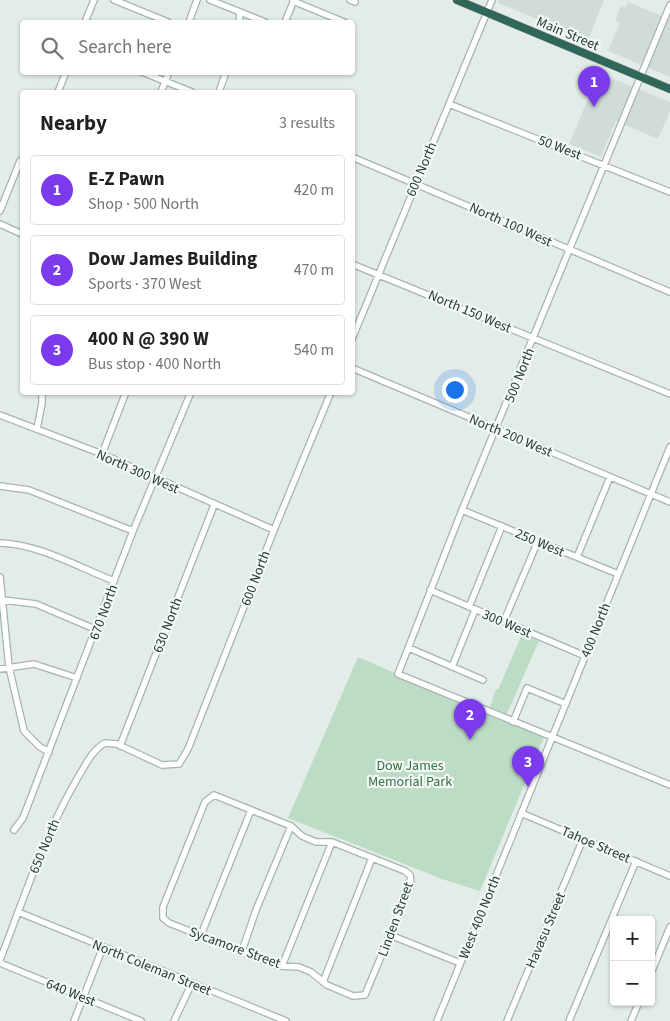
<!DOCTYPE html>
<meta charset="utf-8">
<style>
:root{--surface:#fff;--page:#f6f6f6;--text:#202124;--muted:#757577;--line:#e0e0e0;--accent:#7c3aed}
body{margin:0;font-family:"Source Sans 3",sans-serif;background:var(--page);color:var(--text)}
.controls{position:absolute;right:15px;bottom:15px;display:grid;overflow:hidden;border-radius:5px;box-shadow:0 1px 4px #0004}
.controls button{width:45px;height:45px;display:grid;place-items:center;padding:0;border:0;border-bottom:1px solid var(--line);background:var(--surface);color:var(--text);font:25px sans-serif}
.you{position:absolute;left:454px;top:389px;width:18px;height:18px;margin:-12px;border:4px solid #fff;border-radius:50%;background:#1a73e8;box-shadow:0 0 0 8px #1a73e833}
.badge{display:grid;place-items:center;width:32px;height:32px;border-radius:50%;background:var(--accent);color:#fff;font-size:16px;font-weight:700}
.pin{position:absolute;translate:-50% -41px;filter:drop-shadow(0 1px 2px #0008)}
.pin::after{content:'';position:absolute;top:26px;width:18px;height:15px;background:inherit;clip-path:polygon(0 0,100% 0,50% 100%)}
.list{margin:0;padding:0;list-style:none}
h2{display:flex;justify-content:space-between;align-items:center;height:65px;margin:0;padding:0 20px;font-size:21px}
h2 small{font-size:16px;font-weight:400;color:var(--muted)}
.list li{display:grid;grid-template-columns:32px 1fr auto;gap:15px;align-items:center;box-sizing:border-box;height:70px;margin:0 10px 10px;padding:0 10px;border:1px solid var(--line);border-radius:5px}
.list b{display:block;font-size:19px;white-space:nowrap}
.list p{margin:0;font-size:16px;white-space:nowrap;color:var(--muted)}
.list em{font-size:16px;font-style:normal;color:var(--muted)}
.icon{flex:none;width:28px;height:28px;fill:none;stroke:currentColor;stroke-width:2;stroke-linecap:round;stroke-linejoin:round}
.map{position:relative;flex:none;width:670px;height:1021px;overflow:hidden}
.search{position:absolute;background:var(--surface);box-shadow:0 1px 4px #0004;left:20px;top:20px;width:335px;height:55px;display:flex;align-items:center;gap:12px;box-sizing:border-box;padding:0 18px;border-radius:5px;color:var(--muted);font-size:19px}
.panel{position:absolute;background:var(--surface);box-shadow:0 1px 4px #0004;left:20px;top:90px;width:335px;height:305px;border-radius:5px}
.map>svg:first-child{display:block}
.built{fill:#d1dcd7}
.green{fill:#bddcc5}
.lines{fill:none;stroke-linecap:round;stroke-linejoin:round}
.minor-casing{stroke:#a6b4af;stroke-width:8}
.highway-casing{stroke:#c2c8c6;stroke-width:9}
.minor{stroke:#fff;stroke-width:5.5}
.highway{stroke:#31675a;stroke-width:8}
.labels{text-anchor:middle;stroke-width:4.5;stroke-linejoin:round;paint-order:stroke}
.street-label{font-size:14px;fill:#243c35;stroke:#f4f9f6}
.park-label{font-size:14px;fill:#307147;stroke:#f4f9f6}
</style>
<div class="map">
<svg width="670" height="1021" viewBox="0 0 670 1021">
<rect width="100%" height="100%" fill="#e3ece8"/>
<!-- built -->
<path class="built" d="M499,0H604L588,40L498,3Z
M628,2L669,19L670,17V77L608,51L620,23L615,20L621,6L625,8Z
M599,73L670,102V111L658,139L616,121L601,157L569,144Z"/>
<!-- green -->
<path class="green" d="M522,634L539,641L504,720L544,737L480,891L442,879L288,818L358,657L488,713L496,689L498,690Z"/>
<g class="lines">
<defs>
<path id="minor" d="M114,0L168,22
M210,0L265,22
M350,0L355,2
M293,1L344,22
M670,5L462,510L398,674L670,785
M85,22L94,0
M189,22L197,0
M239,22L240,13
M285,22L294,0
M142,72L192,92
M58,92L66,72
M161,92L169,72
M219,92L226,72
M449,104L670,192
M352,157L670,292
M0,211L20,161L22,162
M0,224L22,234
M352,264L670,394
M352,339L492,0
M352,368L670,502
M0,415L102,454L274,530
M37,429L42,403V392
M102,454L126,392
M0,486L29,490L133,531
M462,510L618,574
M0,543C39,544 78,567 114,581
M577,557L610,477
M0,577L9,667L24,731L40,747L49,752
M430,590L585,656
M3,600L36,604L97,630
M469,607L502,526
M504,621L538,541
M409,648L483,680
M452,667L475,610
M0,669L34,664L77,678
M513,722L527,688L566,704
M120,746L214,505
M214,795L291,826L302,836L316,842H332L405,871L410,875L411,884L365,995L353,996L327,985L311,972L299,967L278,966L169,923L163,918V907L205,802Z
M521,813L670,876
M14,830L23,818L133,531L191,392
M18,912L286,1021
M201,935L251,810
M390,935L460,963
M242,951L256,910L291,826
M0,960C24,898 44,836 77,779C85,766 92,750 105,743L117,744L162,765L179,764L188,749L274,530L331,392
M0,963L141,1021
M282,966L332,842
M651,973L670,927
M323,982L372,858
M74,1021L103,947
M174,1021L192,983
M437,1021L670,447
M507,1021L583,839
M569,1021L636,861
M631,1021L639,1002"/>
<path id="highway" d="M457,0L670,89"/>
</defs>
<!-- minor casing -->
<use href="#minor" class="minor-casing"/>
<!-- highway casing -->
<use href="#highway" class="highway-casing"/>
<!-- minor -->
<use href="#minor" class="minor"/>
<!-- highway -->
<use href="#highway" class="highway"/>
</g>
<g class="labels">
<!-- street labels -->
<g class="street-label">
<text transform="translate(568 33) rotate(23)" y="5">Main Street</text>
<text transform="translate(560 147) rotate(21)" y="5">50 West</text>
<text transform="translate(421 169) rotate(-67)" y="5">600 North</text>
<text transform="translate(511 224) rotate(24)" y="5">North 100 West</text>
<text transform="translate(470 311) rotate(23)" y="5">North 150 West</text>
<text transform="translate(519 375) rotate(-68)" y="5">500 North</text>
<text transform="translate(511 435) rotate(23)" y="5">North 200 West</text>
<text transform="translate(138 471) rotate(24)" y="5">North 300 West</text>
<text transform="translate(540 542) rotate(23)" y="5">250 West</text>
<text transform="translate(255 578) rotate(-69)" y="5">600 North</text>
<text transform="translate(103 612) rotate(-70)" y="5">670 North</text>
<text transform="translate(507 623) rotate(23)" y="5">300 West</text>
<text transform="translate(167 625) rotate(-69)" y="5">630 North</text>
<text transform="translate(595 630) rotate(-68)" y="5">400 North</text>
<text transform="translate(596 844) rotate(23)" y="5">Tahoe Street</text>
<text transform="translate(44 846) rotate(-67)" y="5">650 North</text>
<text transform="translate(479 917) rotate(-68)" y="5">West 400 North</text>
<text transform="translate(395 919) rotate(-70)" y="5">Linden Street</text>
<text transform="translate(545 930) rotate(-67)" y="5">Havasu Street</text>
<text transform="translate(235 947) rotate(20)" y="5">Sycamore Street</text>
<text transform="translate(152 967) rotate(22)" y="5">North Coleman Street</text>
<text transform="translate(71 992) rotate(22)" y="5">640 West</text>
</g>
<!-- park labels -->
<g class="park-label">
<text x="410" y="770">Dow James<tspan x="410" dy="16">Memorial Park</tspan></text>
</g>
</g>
</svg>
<div class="controls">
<button>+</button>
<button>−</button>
</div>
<div class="you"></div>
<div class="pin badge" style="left:594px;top:107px">1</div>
<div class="pin badge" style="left:470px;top:740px">2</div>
<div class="pin badge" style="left:528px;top:787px">3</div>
<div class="search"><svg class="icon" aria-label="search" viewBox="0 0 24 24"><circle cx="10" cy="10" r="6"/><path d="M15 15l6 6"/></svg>Search here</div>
<section class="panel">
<h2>Nearby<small>3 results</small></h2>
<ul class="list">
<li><span class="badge">1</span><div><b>E-Z Pawn</b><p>Shop · 500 North</p></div><em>420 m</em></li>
<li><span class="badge">2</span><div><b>Dow James Building</b><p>Sports · 370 West</p></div><em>470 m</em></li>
<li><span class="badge">3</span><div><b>400 N @ 390 W</b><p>Bus stop · 400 North</p></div><em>540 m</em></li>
</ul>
</section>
</div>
